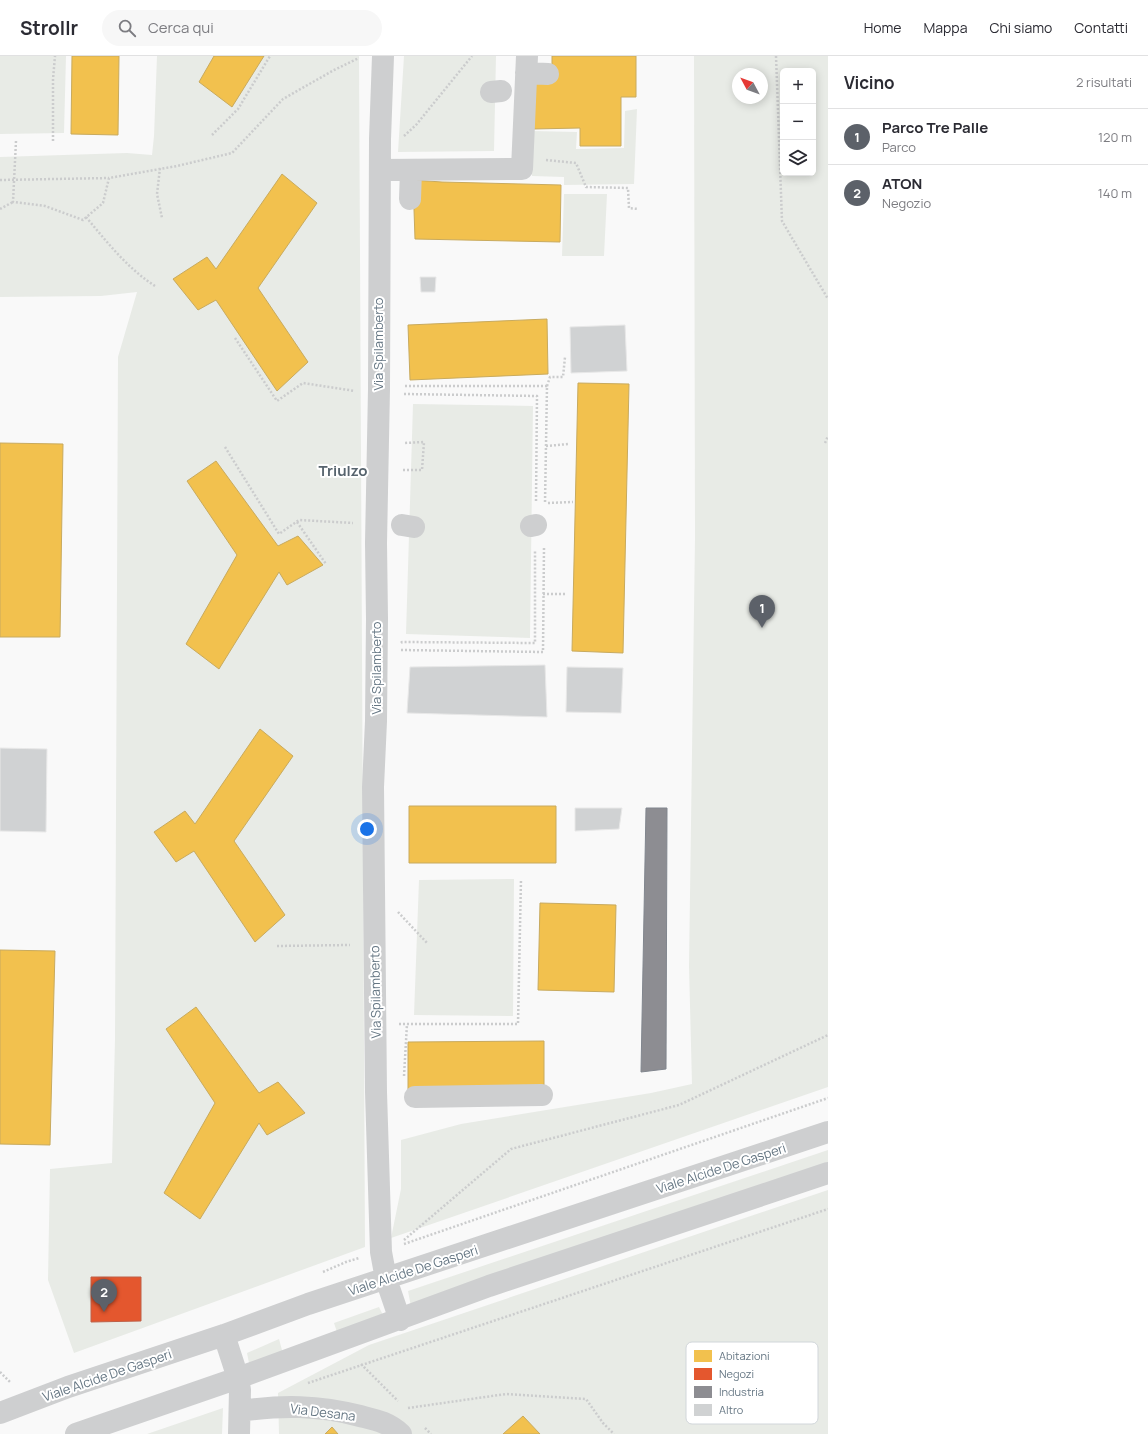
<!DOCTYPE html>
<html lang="it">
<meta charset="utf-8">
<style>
:root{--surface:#fff;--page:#f7f7f7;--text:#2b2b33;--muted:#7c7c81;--line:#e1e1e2;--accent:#5c6169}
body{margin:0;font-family:Manrope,sans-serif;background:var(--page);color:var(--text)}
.controls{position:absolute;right:12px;top:12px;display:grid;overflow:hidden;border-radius:6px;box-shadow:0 2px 10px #0003}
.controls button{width:36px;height:36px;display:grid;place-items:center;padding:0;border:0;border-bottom:1px solid var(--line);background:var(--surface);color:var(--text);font:20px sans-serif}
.compass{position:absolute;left:732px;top:12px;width:36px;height:36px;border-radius:50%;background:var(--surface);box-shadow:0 2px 10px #0003;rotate:311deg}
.you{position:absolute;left:367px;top:773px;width:14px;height:14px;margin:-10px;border:3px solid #fff;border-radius:50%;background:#1a73e8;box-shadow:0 0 0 6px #1a73e833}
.badge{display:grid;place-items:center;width:26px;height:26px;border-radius:50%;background:var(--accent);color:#fff;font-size:13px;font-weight:700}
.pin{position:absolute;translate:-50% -33px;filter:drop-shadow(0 1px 2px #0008)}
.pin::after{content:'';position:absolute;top:21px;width:14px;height:12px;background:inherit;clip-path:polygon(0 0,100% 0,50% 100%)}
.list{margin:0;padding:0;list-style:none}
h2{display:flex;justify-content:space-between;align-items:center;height:52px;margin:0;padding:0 16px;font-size:17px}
h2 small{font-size:13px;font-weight:400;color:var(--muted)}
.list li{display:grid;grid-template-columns:26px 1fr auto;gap:12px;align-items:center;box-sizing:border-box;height:56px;padding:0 16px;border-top:1px solid var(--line)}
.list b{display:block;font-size:15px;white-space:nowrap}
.list p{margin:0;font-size:13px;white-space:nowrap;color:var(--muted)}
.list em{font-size:13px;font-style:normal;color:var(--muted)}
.icon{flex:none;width:22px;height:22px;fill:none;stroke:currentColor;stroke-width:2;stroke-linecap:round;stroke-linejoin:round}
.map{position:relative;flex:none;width:828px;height:1378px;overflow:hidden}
header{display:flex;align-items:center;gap:24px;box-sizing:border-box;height:56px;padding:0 20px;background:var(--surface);border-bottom:1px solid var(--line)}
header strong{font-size:19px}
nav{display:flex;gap:22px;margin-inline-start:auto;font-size:14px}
.search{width:280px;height:36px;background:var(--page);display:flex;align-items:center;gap:10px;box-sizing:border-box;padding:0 14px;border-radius:22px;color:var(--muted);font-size:15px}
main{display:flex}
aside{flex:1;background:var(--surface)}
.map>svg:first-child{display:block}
.green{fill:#e8ebe6;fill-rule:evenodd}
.homes{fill:#f2c14e;stroke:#c8aa5e}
.shops{fill:#e4572e;stroke:#be6048}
.industry{fill:#8d8d92;stroke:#81868e}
.building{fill:#d0d2d3;stroke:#e8e8e8}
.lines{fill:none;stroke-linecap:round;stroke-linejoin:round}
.path{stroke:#cbcccd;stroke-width:2.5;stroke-dasharray:2 2;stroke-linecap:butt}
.minor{stroke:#cecfd0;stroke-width:22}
.labels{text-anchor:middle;stroke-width:4;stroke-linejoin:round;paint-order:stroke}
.street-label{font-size:13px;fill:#657683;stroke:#fff}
.quarter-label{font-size:15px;font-weight:bold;fill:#57646e;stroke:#fff}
.key{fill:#fff;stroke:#d1d6da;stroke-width:1}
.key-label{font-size:11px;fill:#657683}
</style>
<header>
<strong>Strollr</strong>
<div class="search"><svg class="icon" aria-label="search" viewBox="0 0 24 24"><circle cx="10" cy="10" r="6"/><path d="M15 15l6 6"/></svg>Cerca qui</div>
<nav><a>Home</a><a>Mappa</a><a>Chi siamo</a><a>Contatti</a></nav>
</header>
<main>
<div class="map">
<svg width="828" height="1378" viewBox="0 0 828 1378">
<rect width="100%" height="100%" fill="#f9f9f9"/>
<!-- green -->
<path class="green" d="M0,0H66L64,77L0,78Z
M157,0H359L365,1191L74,1297L48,1224L50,1113L112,1107L115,983L118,301L137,236L101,240L0,241V101L127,97L152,99L154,80Z
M404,0H496L494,95L398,96Z
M694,0H828V1031L391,1182L401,1133V1084L461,1068L651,1037L692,1028L689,910L695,482ZM783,15H813V117H783ZM738,18H762V42H738Z
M637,53L634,128L564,129V121L532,120V75L577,76L576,93L624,92L625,55Z
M564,138H607L604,200H562Z
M413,348L533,350L530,582L406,578Z
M514,823L513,960L414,959L419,824Z
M828,1094V1109L411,1251L408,1235Z
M828,1134V1378H279L278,1337L369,1289Z
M379,1251L384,1261L338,1279L334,1267Z
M279,1283L283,1298L249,1307L247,1297Z
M223,1352L222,1378H147Z"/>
<!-- homes -->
<path class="homes" d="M72,0H119L118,79L71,78Z
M214,0H264L232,51L199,26Z
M552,0H636V41H621V90H580V72L533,73V21L552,22Z
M282,118L317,147L258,232L308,306L277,335L216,244L198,254L173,223L207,201L216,213Z
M413,124L442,126L561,129L560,186L415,183Z
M547,263L548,318L410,324L408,269Z
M578,327L629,328L623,597L572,595Z
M0,387L63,388L60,581H0Z
M216,405L278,490L298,480L323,509L287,529L279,516L219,613L186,588L237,499L187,425Z
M260,673L293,700L234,785L285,859L255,886L194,795L176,806L154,776L185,755L195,768Z
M409,750H556V807H409Z
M540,847L616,849L614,936L538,934Z
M0,894L55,895L50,1089L0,1088Z
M196,951L259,1037L278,1026L305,1057L267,1079L259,1067L200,1163L164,1137L215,1047L166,973Z
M544,985V1035L408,1036V986Z
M523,1360L540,1378H503Z
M332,1371L338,1378H325Z"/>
<!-- shops -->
<path class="shops" d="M91,1221H141V1265L91,1266Z"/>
<!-- industry -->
<path class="industry" d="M646,752H667L666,1013L641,1016Z"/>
<!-- building -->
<path class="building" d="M420,221H436L435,236H421Z
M625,269L627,315L571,317L570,271Z
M545,609L547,661L407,657L410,611Z
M567,611L623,612L621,657L566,656Z
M0,692L47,693L46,776L0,775Z
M575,752H622L619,773L575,775Z"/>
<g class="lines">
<!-- path -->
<path class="path" d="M776,0L782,165L828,243
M212,79L238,53L270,0
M404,80L416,69L472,0
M16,85L13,146L45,150L83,164L103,147L109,122L177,110L232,97L283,43L334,14L359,2
M53,85V23L55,0
M546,104L576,107L586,131L628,132L629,152L638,153
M160,112L157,138L162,162
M0,124L109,122
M0,153L13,146
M86,161C107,186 127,212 155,230
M235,282L277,345L303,327L355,335
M405,330H547L545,447
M547,330L550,321H563L565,301
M404,338L537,340L536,445
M825,387L828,380
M546,390L569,388
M225,391L279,478L299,464L353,467
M403,414H422L424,386L404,387
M548,447L573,446
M297,466L326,508
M543,538H567
M401,587L402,586L535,587V494
M401,594L543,596L544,492
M398,856L428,888
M277,890L350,889
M399,968H518L521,823
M404,1020L407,968
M404,1184L511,1093L679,1049L828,979
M404,1188L828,1042
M323,1216L346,1206L359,1202
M361,1308L398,1345
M0,1316L10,1326
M308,1327L828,1153
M408,1352L506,1338L586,1343L603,1367L614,1378
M425,1372L431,1378"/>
<!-- minor -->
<path class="minor" d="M383,0L380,83L379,333L376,487L377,563L376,665L373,731L376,1036L381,1196L386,1223L400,1264
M526,17L548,18
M491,36L501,35
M380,114L522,113L527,0
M410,143L411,114
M402,469L414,471
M531,470L536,469
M415,1041L542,1039
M224,1279L238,1322L240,1334L239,1378
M240,1355C282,1349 318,1349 360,1360C376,1364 388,1366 401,1378
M0,1357L68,1331L224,1279L308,1248L828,1076
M76,1378L238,1322L489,1230L828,1117"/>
</g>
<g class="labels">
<!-- street labels -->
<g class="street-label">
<text transform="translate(378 288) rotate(-90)" y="5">Via Spilamberto</text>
<text transform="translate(376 612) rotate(-90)" y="5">Via Spilamberto</text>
<text transform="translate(375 936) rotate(-91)" y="5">Via Spilamberto</text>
<text transform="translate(721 1112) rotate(-18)" y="5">Viale Alcide De Gasperi</text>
<text transform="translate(413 1214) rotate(-18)" y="5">Viale Alcide De Gasperi</text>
<text transform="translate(107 1319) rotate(-19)" y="5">Viale Alcide De Gasperi</text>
<text transform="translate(323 1356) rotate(7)" y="5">Via Desana</text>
</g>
<!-- quarter labels -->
<g class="quarter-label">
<text x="343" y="420">Triulzo</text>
</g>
</g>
<!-- legend -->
<rect x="686" y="1286" width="132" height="82" rx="6" class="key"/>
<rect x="694" y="1294" width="18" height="12" fill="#f2c14e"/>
<rect x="694" y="1312" width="18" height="12" fill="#e4572e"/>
<rect x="694" y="1330" width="18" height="12" fill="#8d8d92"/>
<rect x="694" y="1348" width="18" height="12" fill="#d0d2d3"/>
<g class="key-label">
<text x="719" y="1304">Abitazioni</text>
<text x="719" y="1322">Negozi</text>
<text x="719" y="1340">Industria</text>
<text x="719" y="1358">Altro</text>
</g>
</svg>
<div class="controls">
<button>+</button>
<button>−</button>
<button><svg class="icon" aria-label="layers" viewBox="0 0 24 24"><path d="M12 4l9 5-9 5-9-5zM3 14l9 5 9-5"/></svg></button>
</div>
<svg class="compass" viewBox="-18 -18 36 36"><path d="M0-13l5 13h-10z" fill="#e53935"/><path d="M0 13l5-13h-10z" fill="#7c7c81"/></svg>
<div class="you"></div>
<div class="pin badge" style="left:762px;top:572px">1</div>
<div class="pin badge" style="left:104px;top:1256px">2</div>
</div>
<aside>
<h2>Vicino<small>2 risultati</small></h2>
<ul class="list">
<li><span class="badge">1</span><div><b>Parco Tre Palle</b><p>Parco</p></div><em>120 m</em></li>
<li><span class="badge">2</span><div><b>ATON</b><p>Negozio</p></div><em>140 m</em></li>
</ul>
</aside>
</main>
